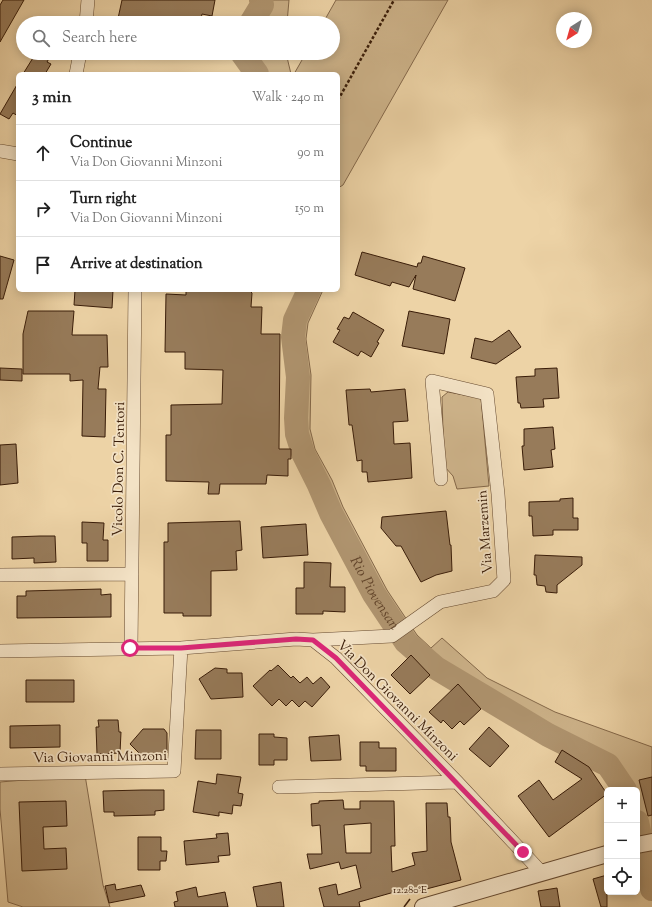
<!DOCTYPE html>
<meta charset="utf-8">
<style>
:root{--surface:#fff;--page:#f6f6f6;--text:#222;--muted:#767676;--line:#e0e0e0}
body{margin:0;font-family:"Sorts Mill Goudy",serif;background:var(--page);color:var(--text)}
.controls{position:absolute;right:12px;bottom:12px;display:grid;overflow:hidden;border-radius:6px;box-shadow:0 2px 10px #0003}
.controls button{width:36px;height:36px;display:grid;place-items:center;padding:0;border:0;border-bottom:1px solid var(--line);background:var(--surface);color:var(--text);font:20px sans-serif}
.compass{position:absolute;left:556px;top:12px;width:36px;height:36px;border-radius:50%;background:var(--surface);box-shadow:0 2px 10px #0003;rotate:217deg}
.stop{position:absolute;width:12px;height:12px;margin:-9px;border:3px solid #db2777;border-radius:50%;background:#fff}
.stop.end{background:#db2777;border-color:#fff;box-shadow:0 1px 4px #0008}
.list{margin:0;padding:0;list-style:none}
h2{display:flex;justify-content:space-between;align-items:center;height:52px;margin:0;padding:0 16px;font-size:17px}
h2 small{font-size:13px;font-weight:400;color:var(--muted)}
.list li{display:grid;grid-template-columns:26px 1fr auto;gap:12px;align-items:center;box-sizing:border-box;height:56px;padding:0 16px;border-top:1px solid var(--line)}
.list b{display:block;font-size:15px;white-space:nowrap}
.list p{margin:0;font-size:13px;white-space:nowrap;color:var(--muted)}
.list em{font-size:13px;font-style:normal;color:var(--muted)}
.icon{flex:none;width:22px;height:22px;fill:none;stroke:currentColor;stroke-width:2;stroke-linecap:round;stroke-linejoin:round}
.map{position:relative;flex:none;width:652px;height:907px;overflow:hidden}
.search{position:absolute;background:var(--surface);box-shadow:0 2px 10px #0003;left:16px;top:16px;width:324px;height:44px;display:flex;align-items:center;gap:10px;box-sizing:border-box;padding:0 14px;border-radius:22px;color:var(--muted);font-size:15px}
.panel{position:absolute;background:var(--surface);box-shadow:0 2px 10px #0003;left:16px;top:72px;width:324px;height:220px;border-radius:6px}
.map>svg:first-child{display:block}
.green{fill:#ceb48b;stroke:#84684a}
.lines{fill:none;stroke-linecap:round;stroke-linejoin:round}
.river{stroke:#b09570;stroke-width:24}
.building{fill:#977b5a;stroke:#391c08;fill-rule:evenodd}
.minor-casing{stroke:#664a30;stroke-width:14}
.tertiary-casing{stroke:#664a30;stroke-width:18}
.path{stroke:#391c08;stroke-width:2.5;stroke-dasharray:3 2;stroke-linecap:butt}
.minor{stroke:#f3e2c5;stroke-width:13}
.tertiary{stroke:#f3e2c5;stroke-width:16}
.route{stroke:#db2777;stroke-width:5}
.ticks{fill:none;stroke:#391c08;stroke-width:1.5}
.labels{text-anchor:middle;stroke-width:3.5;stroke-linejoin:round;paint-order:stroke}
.street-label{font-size:14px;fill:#391c08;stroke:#f3e2c5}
.water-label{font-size:15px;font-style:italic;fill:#63462c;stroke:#f3e2c5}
.ticks-label{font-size:10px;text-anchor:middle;fill:#391c08;stroke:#f3e2c5;stroke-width:3.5;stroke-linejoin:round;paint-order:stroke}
</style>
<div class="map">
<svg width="652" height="907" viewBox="0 0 652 907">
<rect width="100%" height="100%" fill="#edd3a6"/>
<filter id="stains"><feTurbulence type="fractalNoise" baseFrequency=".005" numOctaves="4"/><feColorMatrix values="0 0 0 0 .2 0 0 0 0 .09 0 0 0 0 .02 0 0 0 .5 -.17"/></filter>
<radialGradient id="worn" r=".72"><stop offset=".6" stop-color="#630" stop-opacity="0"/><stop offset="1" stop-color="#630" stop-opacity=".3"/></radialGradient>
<!-- green -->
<path class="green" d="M252,0H289L287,23H238L253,3Z
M336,0H448L343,185L338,188V74H294L306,53H333V23H323Z
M232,53H286L291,74H246Z
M298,290H323L308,323L306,339L311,375L310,429L315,449L332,480L343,507L387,590L417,635L431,648L442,638L487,678L555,712L652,747V835L637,839V790H615L602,773L544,744L435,679L419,667L400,649L368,601L322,516L311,489L295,457L288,433L289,377L283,339L286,318Z
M448,392L481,398L489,486L457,489L453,476L444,466L442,397Z
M85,775L103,885L110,907H23L8,902L0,809V782Z"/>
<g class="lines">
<!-- river -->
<g class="river">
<path d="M251,23L262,5L261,0"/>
<path d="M242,53L257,74"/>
<path id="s1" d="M309,290L295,320L293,337L298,377L296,418L297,434L303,453L319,485L331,513L374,594L406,642L436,668L548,735L608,765L625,790"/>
<path d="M637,822L652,889"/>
</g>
</g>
<!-- building -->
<path class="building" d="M3,0H24L0,42V5Z
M122,0H215L212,16L202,14L200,23H117Z
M36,53H52L47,62L51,64L45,74H23Z
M18,83V116L13,113L9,119L0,114Z
M362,252L417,267L418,263H421L423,256L465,268L455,301L413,289L416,275L409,287L392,282L390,286L355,275Z
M0,256L14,260L3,299H0Z
M75,290H113L112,308L74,305Z
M186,290H249L252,293L251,307H262L261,334H280L279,449H291V459H288V476L267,475L266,484H220L219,494H208L209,482L166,481V435H171V405L222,404L223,370L185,369V352H165L166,294L186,295Z
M28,311H74L72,335H107L108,367H100L98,389H106L105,437L82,436L83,380L70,381V374H23V334Z
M409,311L450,319L444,354L402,346Z
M353,312L384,330L377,342L379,343L371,357L361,351L358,356L333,342L340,330L337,329L344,317L349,319Z
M509,330L521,347L496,364L471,358L475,338L492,342Z
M0,368L22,369V381L0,380Z
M557,368L559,398L543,399L544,407L521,408L520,403H518L516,377L535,376V369Z
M370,389L371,392L405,389L408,421L393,422L394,444L410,443L412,478L368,482L367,472H362V460L357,461L352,425H349L346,390Z
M553,427L555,449L551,450L553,467L524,470L522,446H524V429Z
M16,444L18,483L0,485V445Z
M573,498V518H578V530H553V535L533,536L532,516H529V502L560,501V499Z
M446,511L450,545H451L452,571L436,575L421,582L401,546H396L381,528L382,517Z
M240,521L242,550L236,551L237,570L211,571V616H183V613H164V542H168V523Z
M82,522L104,523L103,540H108V561H87V543H82Z
M306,524L308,555L263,558L261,527Z
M40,536H55L56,562L34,563V558L12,559V537Z
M535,555L582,557V565L557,585V593L546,592L545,586L537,585L536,575H534Z
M304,562L331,563L330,587H345V612L323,611V614H296V588H304Z
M101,589V595L111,594V617L17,618V596H26V591Z
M411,655L430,675L410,694L391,675Z
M278,665L291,678L293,676L300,683L307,677L313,684L321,677L330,687L312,707L305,701L299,707L292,700L286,706L279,699L272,706L253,686L270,670L271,671Z
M215,668L227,669V673H242L243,697L211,699L199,679Z
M26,680H74V702H26Z
M458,684L481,709L464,725L460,721L452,729L443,720L441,723L429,712Z
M98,720H118L119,732H121L120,753L97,754L96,727H99Z
M60,725V747L10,748V726Z
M489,727L509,746L490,767L469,749Z
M143,729H164L167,733V753L164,756L143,757L130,744Z
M196,730H221V759H195Z
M259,734H274V737L287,738V760H274V765H259Z
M339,735L341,760L311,761L309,737Z
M360,742H379V748H396V771H366V766H360Z
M562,750L589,767L607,794L549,837L518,796L539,780L553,800L582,779L555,762Z
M217,774L241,777L238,793L243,794L241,806L233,805L232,814L219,812V816L193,812L198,781L216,784Z
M652,777V815L648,816L639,780Z
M142,790H164V810L155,811V815L114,816V812H104L103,791Z
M343,800L344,809H360V801H394L395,846H391L392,872L415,865L412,853L427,851L426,803H447L448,817H450L451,842L461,880L407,894L405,889L359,902L360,907H324L319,888L336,884L338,895L361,888L356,865L341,869L339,862L310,869L307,854H322L320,825L312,826L311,804L319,803V801ZM371,823V853H346L344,825Z
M66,801L67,826L43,827L44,849L66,848L67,869L22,871L19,802Z
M228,833L230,855L218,856L219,862L186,865L184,841L217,838L216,834Z
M138,837H161V851H167L166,861H160V870H138Z
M607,875V907H601L593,879Z
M281,882L284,907H257L253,887Z
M115,884L116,890L141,885L145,896L109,903L105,886Z
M196,887L198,897L225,892L228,907H175L174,902L178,901L176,892Z
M557,888L560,907H541L538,891Z"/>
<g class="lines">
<defs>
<path id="minor" d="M86,23L88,0
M76,74L80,53
M0,151L18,154
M0,575L132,574
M313,640L392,636L440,602L493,591L504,580L498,494L487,394L432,381L441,479
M131,648L135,290
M0,651L181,648L296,639L313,640L336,658L457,782L542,873
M0,774L174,771L181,648
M279,787L457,782"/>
<path id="tertiary" d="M637,845L652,842
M423,907L607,854"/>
</defs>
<!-- minor casing -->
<use href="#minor" class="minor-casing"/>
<!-- tertiary casing -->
<use href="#tertiary" class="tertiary-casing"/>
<!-- path -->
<path class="path" d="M338,100L394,0"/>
<!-- minor -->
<use href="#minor" class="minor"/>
<!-- tertiary -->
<use href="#tertiary" class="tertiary"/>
</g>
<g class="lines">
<!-- route -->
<path class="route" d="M130,648H181L296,639L313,640L336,658L523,852"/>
</g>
<!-- ticks -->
<path class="ticks" d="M404,907L410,899"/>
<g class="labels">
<!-- street labels -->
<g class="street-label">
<text transform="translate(118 469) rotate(-89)" y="5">Vicolo Don C. Tentori</text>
<text transform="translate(484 532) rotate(-94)" y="5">Via Marzemin</text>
<text transform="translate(398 700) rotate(45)" y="5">Via Don Giovanni Minzoni</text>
<text transform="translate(100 756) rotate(-1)" y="5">Via Giovanni Minzoni</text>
</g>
<!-- water labels -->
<g class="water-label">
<text dy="5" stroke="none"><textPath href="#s1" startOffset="325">Rio Piovensan</textPath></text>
</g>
</g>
<g class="ticks-label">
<text x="410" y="893">12.280°E</text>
</g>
<rect width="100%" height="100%" filter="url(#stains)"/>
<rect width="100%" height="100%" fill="url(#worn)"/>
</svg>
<div class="controls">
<button>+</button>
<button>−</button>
<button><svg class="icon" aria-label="locate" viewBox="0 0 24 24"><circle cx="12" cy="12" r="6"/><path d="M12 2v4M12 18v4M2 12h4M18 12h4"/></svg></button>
</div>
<svg class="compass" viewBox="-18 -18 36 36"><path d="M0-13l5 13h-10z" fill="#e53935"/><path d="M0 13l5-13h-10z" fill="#767676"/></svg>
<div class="stop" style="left:130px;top:648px"></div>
<div class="stop end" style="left:523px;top:852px"></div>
<div class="search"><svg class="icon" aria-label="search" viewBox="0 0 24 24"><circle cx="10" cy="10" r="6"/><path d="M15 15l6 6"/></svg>Search here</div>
<section class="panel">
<h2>3 min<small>Walk · 240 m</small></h2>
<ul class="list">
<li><svg class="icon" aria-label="ahead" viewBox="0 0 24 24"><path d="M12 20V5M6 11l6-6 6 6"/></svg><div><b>Continue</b><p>Via Don Giovanni Minzoni</p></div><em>90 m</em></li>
<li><svg class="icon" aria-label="right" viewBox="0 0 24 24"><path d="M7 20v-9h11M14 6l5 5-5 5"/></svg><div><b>Turn right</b><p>Via Don Giovanni Minzoni</p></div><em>150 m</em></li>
<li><svg class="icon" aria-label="arrive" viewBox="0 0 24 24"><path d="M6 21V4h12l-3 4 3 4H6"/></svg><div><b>Arrive at destination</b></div></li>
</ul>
</section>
</div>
